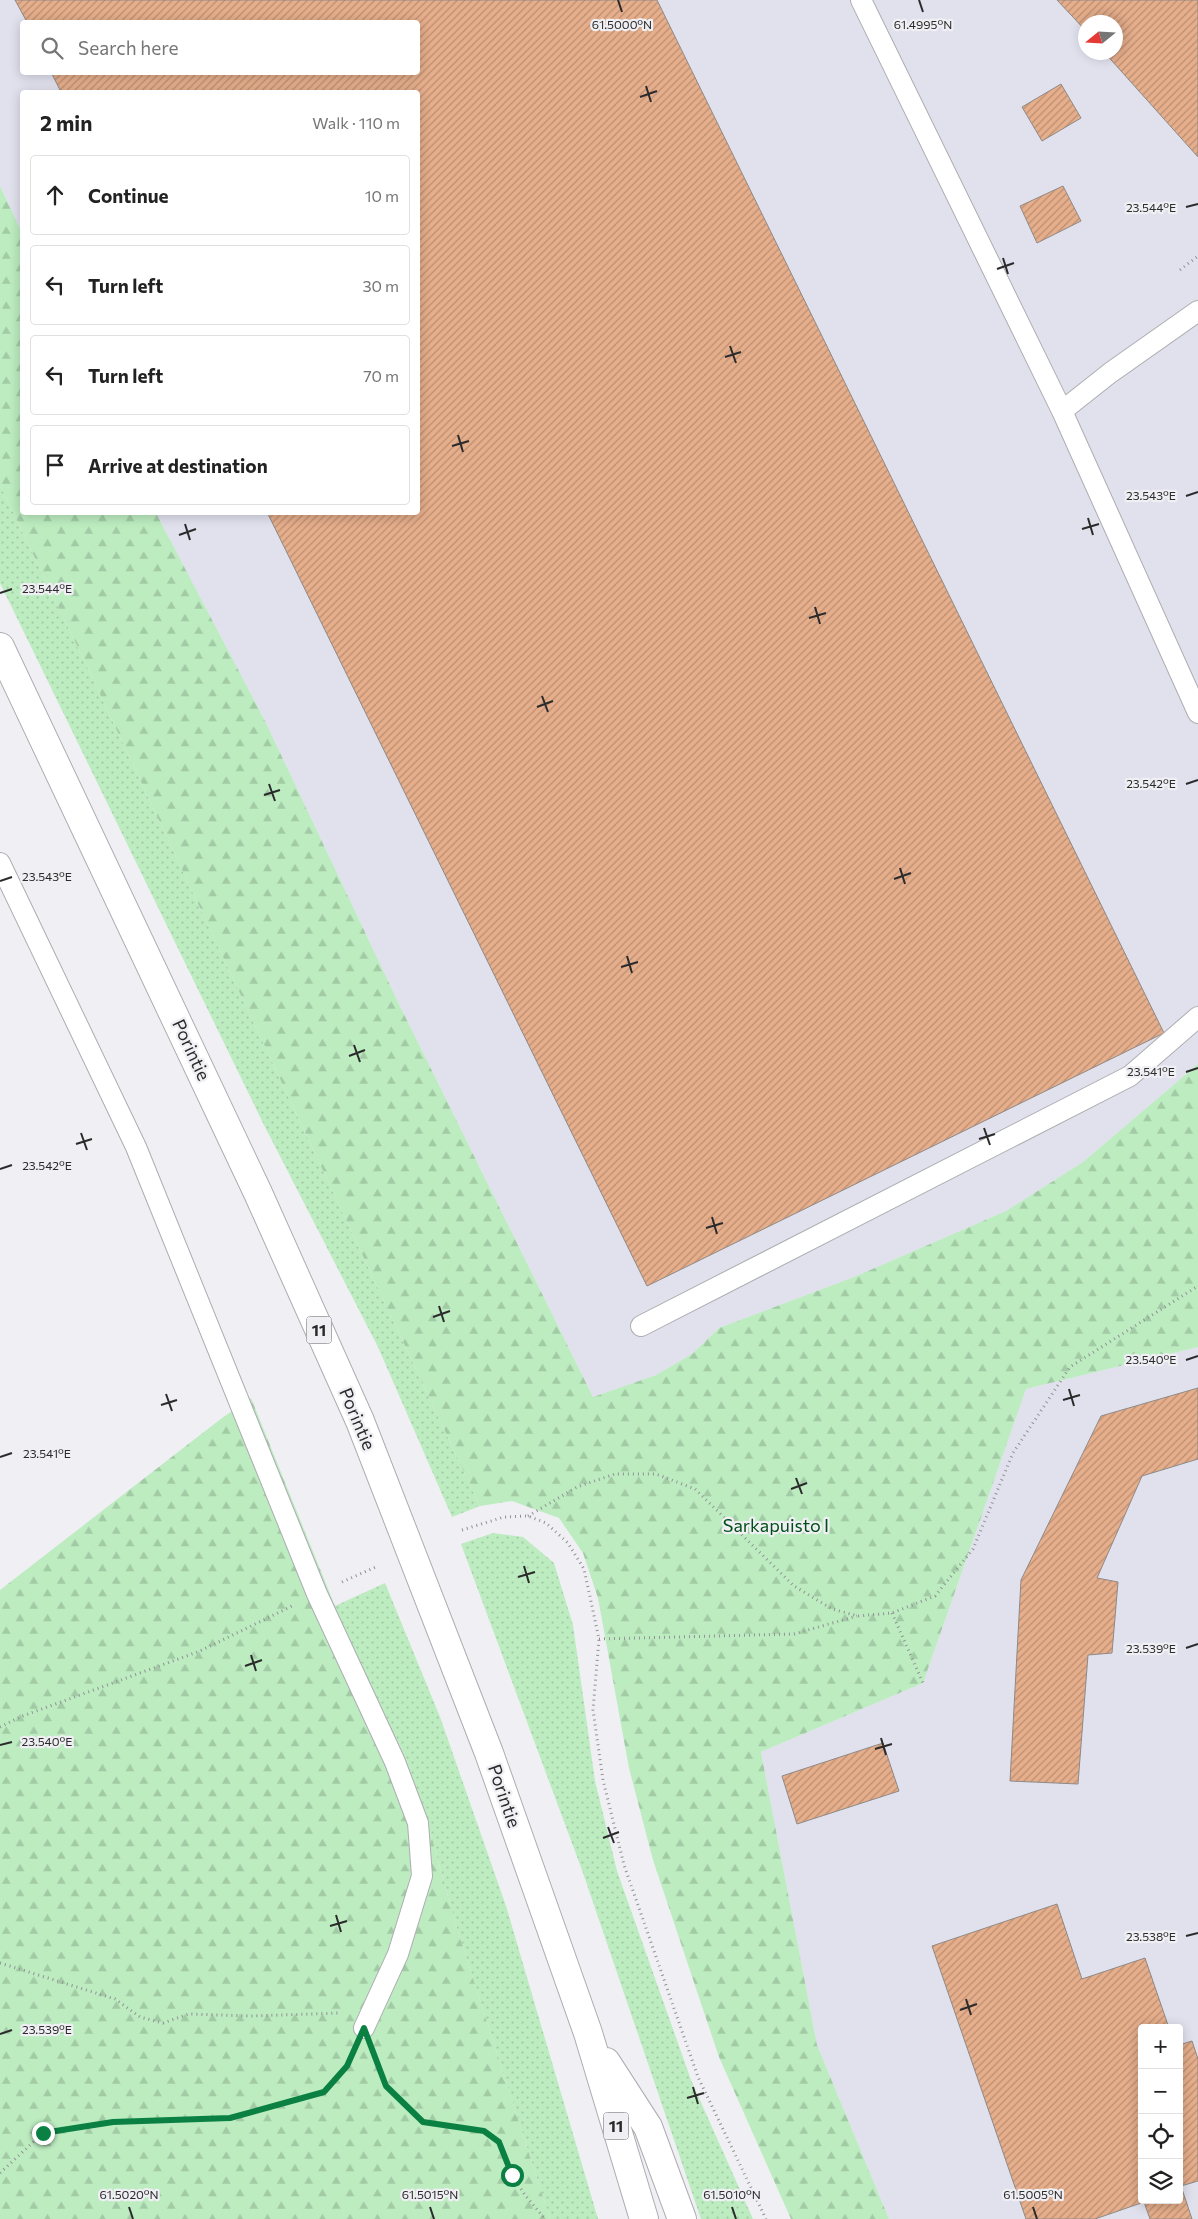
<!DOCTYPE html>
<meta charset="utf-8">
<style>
:root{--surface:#fff;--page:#f2f2f2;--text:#222;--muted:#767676;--line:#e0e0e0}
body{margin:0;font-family:Commissioner,sans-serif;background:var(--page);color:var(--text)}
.controls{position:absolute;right:15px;bottom:15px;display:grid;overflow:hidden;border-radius:5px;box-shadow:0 2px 12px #0003}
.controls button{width:45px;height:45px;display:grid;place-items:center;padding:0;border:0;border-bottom:1px solid var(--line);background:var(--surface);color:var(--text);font:25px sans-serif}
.compass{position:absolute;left:1078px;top:15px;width:45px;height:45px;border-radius:50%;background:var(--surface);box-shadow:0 2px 12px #0003;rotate:252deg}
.stop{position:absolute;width:15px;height:15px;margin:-11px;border:4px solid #0b8043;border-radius:50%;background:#fff}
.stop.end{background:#0b8043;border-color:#fff;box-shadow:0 1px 5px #0008}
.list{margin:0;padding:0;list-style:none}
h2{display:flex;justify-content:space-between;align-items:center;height:65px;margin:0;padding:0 20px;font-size:21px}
h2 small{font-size:16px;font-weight:400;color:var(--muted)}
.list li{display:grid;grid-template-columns:32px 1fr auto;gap:15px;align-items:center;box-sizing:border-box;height:80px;margin:0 10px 10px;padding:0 10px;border:1px solid var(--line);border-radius:5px}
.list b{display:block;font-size:19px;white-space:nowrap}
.list em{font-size:16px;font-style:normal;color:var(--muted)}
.icon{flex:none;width:28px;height:28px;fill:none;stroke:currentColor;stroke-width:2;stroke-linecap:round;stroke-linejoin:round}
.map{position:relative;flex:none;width:1198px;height:2219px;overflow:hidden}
.search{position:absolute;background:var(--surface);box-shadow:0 2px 12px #0003;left:20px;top:20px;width:400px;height:55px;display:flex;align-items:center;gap:12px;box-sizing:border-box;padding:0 18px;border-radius:5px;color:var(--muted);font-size:19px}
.panel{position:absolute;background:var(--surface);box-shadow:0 2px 12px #0003;left:20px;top:90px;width:400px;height:425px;border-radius:5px}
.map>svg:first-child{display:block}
.built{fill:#e0e1ed;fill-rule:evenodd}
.grass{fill:url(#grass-dots)}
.forest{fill:url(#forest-firs)}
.building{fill:url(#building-hatch);stroke:#8e8987}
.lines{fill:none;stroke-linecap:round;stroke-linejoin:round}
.lane-casing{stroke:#adadb1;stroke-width:22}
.highway-casing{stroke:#adadb1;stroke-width:30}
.path{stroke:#929295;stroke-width:3;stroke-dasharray:1 4;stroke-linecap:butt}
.lane{stroke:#fff;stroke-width:20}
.highway{stroke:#fff;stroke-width:28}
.route{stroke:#0b8043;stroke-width:6}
.ticks{fill:none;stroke:#2b2b2c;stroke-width:2}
.labels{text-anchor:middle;stroke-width:4.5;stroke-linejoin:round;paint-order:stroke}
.shield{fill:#efeff4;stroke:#666668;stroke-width:1}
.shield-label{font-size:16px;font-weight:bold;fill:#2b2b2c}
.street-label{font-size:18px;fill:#2b2b2c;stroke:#efeff4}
.park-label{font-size:18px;fill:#004e17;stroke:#efeff4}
.ticks-label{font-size:12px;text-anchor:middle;fill:#2b2b2c;stroke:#efeff4;stroke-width:4.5;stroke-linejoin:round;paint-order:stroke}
</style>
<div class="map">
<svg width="1198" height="2219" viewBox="0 0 1198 2219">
<defs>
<pattern id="grass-dots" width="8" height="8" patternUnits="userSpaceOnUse" patternTransform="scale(1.25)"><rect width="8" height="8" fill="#bcecc0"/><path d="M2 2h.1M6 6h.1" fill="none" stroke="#a2cba5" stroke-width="1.8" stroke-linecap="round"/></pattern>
<pattern id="forest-firs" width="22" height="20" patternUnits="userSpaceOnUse" patternTransform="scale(1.25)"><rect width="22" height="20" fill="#bcecc0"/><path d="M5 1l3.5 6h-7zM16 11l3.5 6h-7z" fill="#a2cba5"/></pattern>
<pattern id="building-hatch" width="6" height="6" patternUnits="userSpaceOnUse" patternTransform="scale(1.25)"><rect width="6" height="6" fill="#e6ae8b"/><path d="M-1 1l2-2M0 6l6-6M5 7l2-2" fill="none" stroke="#bb8e72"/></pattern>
</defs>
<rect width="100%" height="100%" fill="#efeff4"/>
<!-- built -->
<path class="built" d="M0,0H1198V1064L1083,1162L1006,1211L854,1277L719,1328L692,1354L656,1375L593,1397L398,1002L265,721L156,513L418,512V92H22V233L0,186ZM22,22H418V72H22ZM1086,22H1116V52H1086Z
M1198,1347V2219H889L817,2045L761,1752L923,1683L1026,1389ZM1142,2028H1179V2200H1142Z"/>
<!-- grass -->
<path class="grass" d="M0,485L90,673L480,1506L452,1517L378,1347L264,1125L0,583Z
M493,1533L523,1537L554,1563L573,1625L595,1781L617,1871L691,2080L753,2219H701L582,1870L461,1544Z
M385,1583L440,1717L506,1906L598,2219H550L455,1922L432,1838L405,1755L341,1628L335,1606Z"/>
<!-- forest -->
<path class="forest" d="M0,186L22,233V512L156,513L265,721L398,1002L593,1397L656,1375L692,1354L719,1328L854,1277L1006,1211L1083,1162L1198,1064V1347L1026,1389L923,1683L761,1752L817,2045L889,2219H791L719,2057L653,1860L629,1768L598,1598L583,1553L559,1518L512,1501L480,1506L90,673L0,485Z
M251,1398L335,1606L341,1628L405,1755L432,1838L455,1922L550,2219H0V1590L222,1418Z"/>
<!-- building -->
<path class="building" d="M15,0H657L1164,1033L647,1286L267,512H418V92H61L51,72H418V22H27Z
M1057,0H1198V157L1104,52H1116V22H1086V31Z
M1061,84L1081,118L1042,141L1022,107Z
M1063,186L1081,221L1037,243L1020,206Z
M1198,1388V1459L1142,1476L1097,1578L1118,1582L1112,1653L1088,1655L1078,1784L1010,1781L1021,1580L1101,1416Z
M883,1743L899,1791L797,1824L782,1776Z
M1057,1904L1082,1979L1145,1958L1169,2028H1142V2200H1179V2045L1192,2041L1198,2059V2181L1181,2186L1192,2219H1150L1144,2202L1095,2219H1026L932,1946Z"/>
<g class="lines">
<defs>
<path id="lane" d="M861,0L1062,411
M1198,311L1110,373L1062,411L1198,713
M0,863L136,1147L317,1594L395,1762L418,1823L422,1876L398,1954L364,2028
M641,1326L1130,1076L1198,1017"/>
<path id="highway" d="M0,647L258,1193L360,1421L489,1753L588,2033L644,2219
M606,2062L648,2127L682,2219"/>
</defs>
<!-- lane casing -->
<use href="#lane" class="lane-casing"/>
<!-- highway casing -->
<use href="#highway" class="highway-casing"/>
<!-- path -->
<path class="path" d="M1180,270L1198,256
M528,1516L577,1487L615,1474H656L695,1489L794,1586L832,1609L858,1616L892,1613L935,1596L973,1549L1013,1453L1070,1367L1198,1286
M462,1530L504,1517L528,1516L546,1523L568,1543L584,1569L599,1639L593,1710L603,1780L624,1865L698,2077L766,2219
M342,1582L378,1566
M892,1613L923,1683
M599,1639L794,1634L857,1616
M0,1727L20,1717L200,1651L292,1606
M0,1963L115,1999L140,2017L163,2023L189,2014L251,2016L340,2013
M373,2052L386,2085L423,2122L484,2131L499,2142L512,2175L525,2195L545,2219
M0,2173L43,2133L113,2122L230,2118L324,2092L347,2067L353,2052"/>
<!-- lane -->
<use href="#lane" class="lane"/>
<!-- highway -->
<use href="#highway" class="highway"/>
</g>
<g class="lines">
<!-- route -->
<path class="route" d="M43,2133L113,2122L230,2118L324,2092L347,2066L364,2028L386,2086L423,2122L484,2131L499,2142L512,2175"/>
</g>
<!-- ticks -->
<path class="ticks" d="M618,0L622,12M919,0L923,12M646,86L651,102M640,97L657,91M1186,207L1198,204M1003,258L1008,274M997,269L1014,263M730,346L736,363M725,357L741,352M458,435L463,452M452,446L469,441M1186,496L1198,492M1088,518L1093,535M185,524L190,540M1082,529L1099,524M179,535L196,529M0,593L12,589M815,607L820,624M809,618L826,613M542,696L548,712M537,707L553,701M269,784L275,801M1186,784L1198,780M264,795L280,790M900,868L905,884M894,879L911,873M0,881L12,877M627,956L632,973M621,967L638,962M354,1045L360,1062M349,1056L365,1050M1186,1072L1198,1068M984,1128L990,1145M81,1133L87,1150M979,1139L995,1134M76,1144L92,1139M0,1169L12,1165M712,1217L717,1234M706,1228L723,1223M439,1306L444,1322M433,1317L450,1311M1186,1360L1198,1356M1069,1389L1074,1406M166,1394L172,1411M1063,1400L1080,1395M161,1405L177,1400M0,1457L12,1453M796,1478L802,1494M791,1489L807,1483M524,1566L529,1583M518,1577L535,1572M1186,1648L1198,1644M251,1655L256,1671M245,1666L262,1660M881,1738L886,1755M0,1745L12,1742M875,1749L892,1744M608,1827L614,1843M603,1838L619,1832M336,1915L341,1932M330,1926L347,1921M1186,1936L1198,1933M966,1999L971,2015M960,2010L977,2004M0,2034L12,2030M693,2087L698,2104M687,2098L704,2093M129,2207L133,2219M430,2207L434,2219M732,2207L736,2219M1033,2207L1037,2219"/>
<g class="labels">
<!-- shield labels -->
<g class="shield">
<rect x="306.5" y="1316.5" width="25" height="27" rx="4"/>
<rect x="603.5" y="2112.5" width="25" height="27" rx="4"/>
</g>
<g class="shield-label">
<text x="319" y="1336">11</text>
<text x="616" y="2132">11</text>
</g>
<!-- street labels -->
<g class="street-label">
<text transform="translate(191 1050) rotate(65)" y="6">Porintie</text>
<text transform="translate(357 1419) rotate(67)" y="6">Porintie</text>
<text transform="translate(504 1796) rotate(71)" y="6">Porintie</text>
</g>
<!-- park labels -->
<g class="park-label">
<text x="776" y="1532">Sarkapuisto I</text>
</g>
</g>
<g class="ticks-label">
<text x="622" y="29">61.5000°N</text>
<text x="923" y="29">61.4995°N</text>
<text x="1151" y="212">23.544°E</text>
<text x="1151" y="500">23.543°E</text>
<text x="47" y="593">23.544°E</text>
<text x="1151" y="788">23.542°E</text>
<text x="47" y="881">23.543°E</text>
<text x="1151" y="1076">23.541°E</text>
<text x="47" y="1170">23.542°E</text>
<text x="1151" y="1364">23.540°E</text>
<text x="47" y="1458">23.541°E</text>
<text x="1151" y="1653">23.539°E</text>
<text x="47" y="1746">23.540°E</text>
<text x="1151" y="1941">23.538°E</text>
<text x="47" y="2034">23.539°E</text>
<text x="129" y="2199">61.5020°N</text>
<text x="430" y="2199">61.5015°N</text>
<text x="732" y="2199">61.5010°N</text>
<text x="1033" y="2199">61.5005°N</text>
</g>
</svg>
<div class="controls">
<button>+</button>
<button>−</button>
<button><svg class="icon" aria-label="locate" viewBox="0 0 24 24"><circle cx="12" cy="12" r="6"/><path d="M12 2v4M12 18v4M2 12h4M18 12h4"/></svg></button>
<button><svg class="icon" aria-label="layers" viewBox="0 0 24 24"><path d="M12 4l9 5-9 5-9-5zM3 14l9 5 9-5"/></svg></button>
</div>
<svg class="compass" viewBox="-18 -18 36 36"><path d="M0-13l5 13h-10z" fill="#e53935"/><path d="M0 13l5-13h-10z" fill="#767676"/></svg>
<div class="stop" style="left:512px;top:2175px"></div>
<div class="stop end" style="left:43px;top:2133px"></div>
<div class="search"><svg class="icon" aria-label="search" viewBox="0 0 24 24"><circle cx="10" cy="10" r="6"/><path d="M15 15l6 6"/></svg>Search here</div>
<section class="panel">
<h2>2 min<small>Walk · 110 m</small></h2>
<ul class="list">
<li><svg class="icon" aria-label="ahead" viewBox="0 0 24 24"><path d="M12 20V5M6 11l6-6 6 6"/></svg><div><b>Continue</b></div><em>10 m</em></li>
<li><svg class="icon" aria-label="left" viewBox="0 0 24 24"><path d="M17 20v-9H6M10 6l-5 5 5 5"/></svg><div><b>Turn left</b></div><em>30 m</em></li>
<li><svg class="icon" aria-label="left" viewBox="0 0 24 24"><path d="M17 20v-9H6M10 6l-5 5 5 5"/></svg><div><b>Turn left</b></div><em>70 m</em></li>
<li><svg class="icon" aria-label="arrive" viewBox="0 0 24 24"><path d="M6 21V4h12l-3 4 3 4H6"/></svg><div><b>Arrive at destination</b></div></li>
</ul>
</section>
</div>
